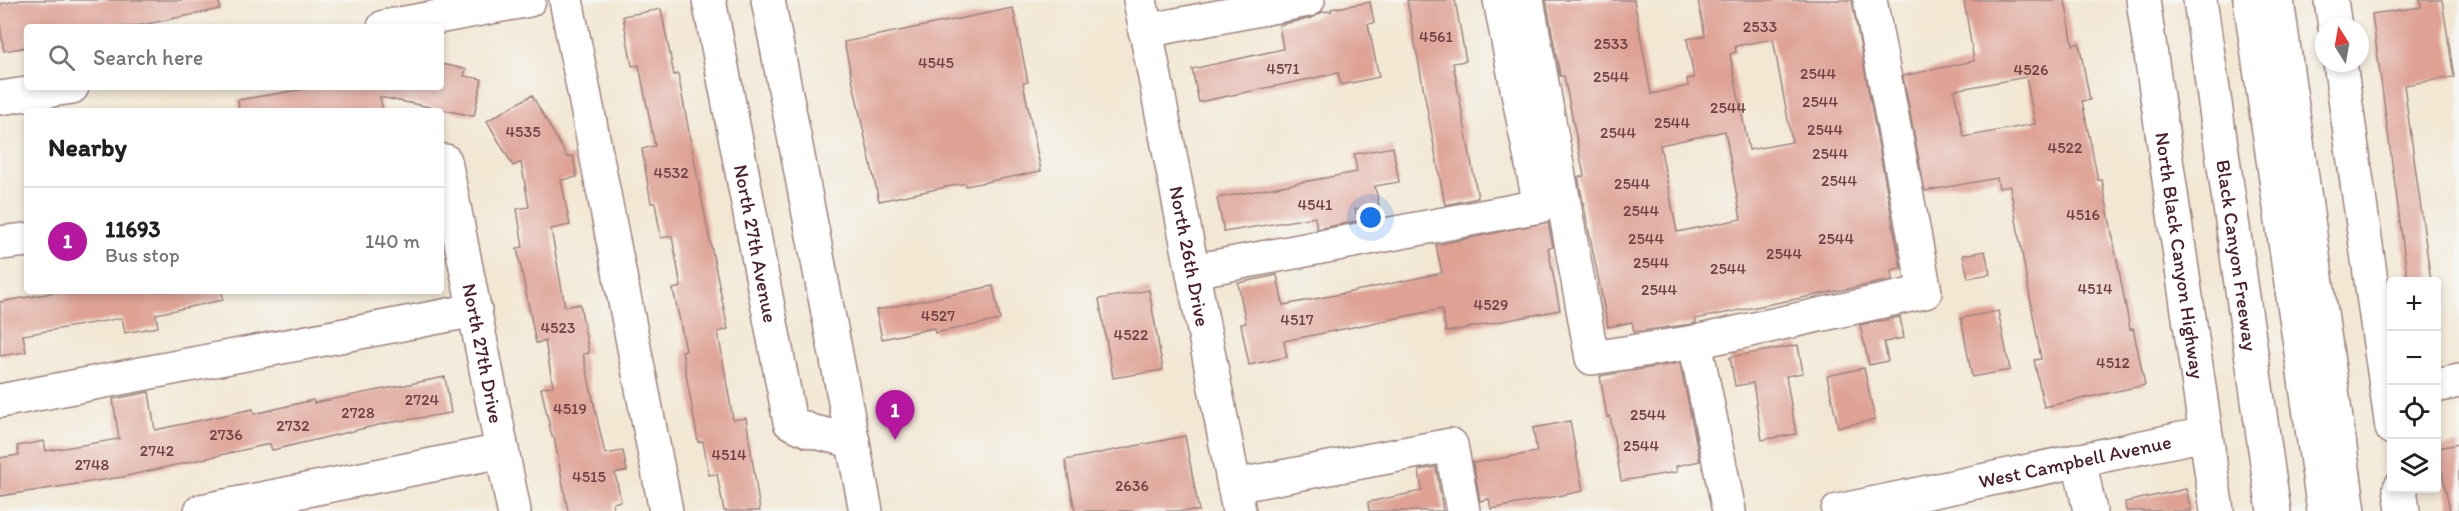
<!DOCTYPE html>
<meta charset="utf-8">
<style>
:root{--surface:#fff;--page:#f2f2f2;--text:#202124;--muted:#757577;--line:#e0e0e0;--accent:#b5179e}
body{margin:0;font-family:Itim,sans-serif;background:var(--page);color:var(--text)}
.controls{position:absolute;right:18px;bottom:18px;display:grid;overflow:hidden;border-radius:6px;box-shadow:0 3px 9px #0003}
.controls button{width:54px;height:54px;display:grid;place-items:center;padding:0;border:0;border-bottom:2px solid var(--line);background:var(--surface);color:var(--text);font:30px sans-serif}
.compass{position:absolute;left:2315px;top:18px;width:54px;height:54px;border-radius:50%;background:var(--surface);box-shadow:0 3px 9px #0003;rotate:349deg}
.you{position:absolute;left:1371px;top:218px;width:21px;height:21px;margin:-15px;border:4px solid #fff;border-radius:50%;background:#1a73e8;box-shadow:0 0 0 9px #1a73e833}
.badge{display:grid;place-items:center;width:39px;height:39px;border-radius:50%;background:var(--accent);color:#fff;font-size:20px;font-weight:700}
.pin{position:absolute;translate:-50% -50px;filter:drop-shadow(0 2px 3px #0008)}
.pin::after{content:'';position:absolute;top:32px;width:21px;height:18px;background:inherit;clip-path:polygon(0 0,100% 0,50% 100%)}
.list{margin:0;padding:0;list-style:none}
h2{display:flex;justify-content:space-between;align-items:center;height:78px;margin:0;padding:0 24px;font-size:26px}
h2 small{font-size:20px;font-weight:400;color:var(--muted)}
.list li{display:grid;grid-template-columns:39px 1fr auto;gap:18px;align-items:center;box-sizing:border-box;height:108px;padding:0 24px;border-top:2px solid var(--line)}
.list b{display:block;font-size:22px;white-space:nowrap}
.list p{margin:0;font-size:20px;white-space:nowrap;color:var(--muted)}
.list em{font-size:20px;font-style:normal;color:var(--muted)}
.icon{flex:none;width:33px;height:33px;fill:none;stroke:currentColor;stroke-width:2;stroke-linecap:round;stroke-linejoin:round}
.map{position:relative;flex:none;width:2459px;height:511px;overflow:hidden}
.search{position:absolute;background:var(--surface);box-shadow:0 3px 9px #0003;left:24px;top:24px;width:420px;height:66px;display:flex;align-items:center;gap:15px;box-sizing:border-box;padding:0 21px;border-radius:6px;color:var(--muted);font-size:22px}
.panel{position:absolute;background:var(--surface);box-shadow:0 3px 9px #0003;left:24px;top:108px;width:420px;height:186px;border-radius:6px}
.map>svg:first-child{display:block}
.building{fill:#dea194;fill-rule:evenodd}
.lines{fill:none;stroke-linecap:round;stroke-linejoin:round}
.minor-casing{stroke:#9e837f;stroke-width:36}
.major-casing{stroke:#9e837f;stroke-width:36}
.highway-casing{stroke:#9e837f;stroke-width:36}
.minor{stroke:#fff;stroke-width:33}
.major{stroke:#fff;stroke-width:33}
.highway{stroke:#fff;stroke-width:33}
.labels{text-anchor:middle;stroke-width:5;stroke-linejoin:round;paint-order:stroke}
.number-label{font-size:16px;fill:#6f4045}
.street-label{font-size:20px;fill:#4a1f2b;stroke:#f6f6f2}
</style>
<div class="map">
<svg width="2459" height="511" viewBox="0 0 2459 511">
<rect width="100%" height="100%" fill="#f6f6f2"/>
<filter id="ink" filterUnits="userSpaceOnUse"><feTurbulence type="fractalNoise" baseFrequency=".0167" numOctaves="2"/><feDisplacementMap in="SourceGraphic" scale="12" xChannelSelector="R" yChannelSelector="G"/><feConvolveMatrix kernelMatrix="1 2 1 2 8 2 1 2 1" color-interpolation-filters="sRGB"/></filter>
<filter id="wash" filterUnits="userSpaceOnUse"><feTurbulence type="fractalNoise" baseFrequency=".008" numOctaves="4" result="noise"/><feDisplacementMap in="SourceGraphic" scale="24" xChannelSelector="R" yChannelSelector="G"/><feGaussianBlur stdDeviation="1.35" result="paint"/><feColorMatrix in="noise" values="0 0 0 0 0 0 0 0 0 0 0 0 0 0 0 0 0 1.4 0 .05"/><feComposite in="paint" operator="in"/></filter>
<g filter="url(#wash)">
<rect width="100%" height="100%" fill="#f2e7d3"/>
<g id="blocks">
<!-- building -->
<path class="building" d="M21,0H219L220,9L132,27H27V47L4,51L0,24V4Z
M1407,0H1455L1466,61L1453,63L1478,198L1445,205Z
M1546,0H1634L1651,94L1688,86L1687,79L1694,78L1687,39L1705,36L1698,0H1852L1901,268L1891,270L1892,280L1695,319L1696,323L1692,324L1634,332L1632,322L1608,327L1578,177L1584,176L1564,76H1560ZM1773,39L1792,142L1749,150L1730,54L1736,52L1735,46ZM1725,131L1741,219L1677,232L1660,145Z
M1964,0H2065L2073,45L2079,43L2090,100L2082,101L2098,180H2102L2130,329L2133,328L2145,385L2044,407L2034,360L2041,359L2010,186L1999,188L1997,178L1925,191L1903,76L1974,61ZM2026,77L2035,124L1964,137L1954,90Z
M2420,0H2442L2454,77L2404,85L2431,282H2408L2372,14L2421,7Z
M1370,2L1374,23L1368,24L1379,77L1341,85L1338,73L1199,102L1192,69L1283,49L1279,25L1312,18L1322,12L1331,11V9Z
M1013,8L1028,82L1023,83L1041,171L966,186L965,183L879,201L844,42Z
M661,9L674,75L678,74L704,211L728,329L718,332L733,420L746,418L760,511H724L717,474L709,475L703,441L698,442L682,351L686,350L673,289L681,287L672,236L661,238L655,203H651L642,149L655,146L639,65L632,66L623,16Z
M441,64L466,69L464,76L482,79L474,116L380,97L383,111H239L238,100L317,87H441Z
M532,95L567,157L573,156L577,177L561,180L570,225L551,229L565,307L580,304L589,353L583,354L605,454L623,451L627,471L615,473L621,501L613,503L614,511H568L554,437H552L541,388L553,386L545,341L536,343L517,248L523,247L517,209L529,207L521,162L513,166L487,121Z
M1393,147L1399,182L1375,186L1379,205L1355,209L1357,221L1317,229L1315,217L1224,232L1217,198L1357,172L1354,154Z
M1548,222L1553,247L1548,248L1560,310L1446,332L1442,309L1284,341L1287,357L1249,365L1241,324L1246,323L1238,283L1277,275L1283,305L1346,293L1442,273L1436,245Z
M1985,251L1990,274L1968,278L1963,255Z
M993,286L1000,320L935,333L934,328L882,339L876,310Z
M1149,290L1163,370L1113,378L1099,299Z
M63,291H222L223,300L156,314L158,327L125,333L122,318L23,335L26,352L0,356V302Z
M1998,311L2010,370L1972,377L1961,318Z
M1900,317L1904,338L1884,342L1888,361L1869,365L1860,325Z
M1798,345L1803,373L1786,376L1796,434L1762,440L1753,383L1735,386L1730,357Z
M1680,363L1700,461L1676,466L1677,472L1621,481L1610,416L1607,417L1600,376Z
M1864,368L1875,420L1838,427L1827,376Z
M445,377L451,413L387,423L272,450L270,444L122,477L0,496V458L19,455L17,446L44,441L46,451L119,439L113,399L149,392L155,430L253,409L254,414L313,400L314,403Z
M1570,421L1583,491L1491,509L1489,499L1480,501L1473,463L1537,452L1533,428Z
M1185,436L1199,511H1075L1065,460Z
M2459,444V511H2450L2437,448Z
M1436,467L1443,511H1369L1368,502L1422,491L1419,470Z
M2186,489L2191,511H2126L2125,502Z"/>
</g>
</g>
<g filter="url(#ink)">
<use href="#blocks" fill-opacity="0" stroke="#9e837f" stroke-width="1.5"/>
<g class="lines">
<defs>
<g id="minor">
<path d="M566,0L666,511"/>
<path id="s1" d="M709,0L790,422L810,431L853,441"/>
<path id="s2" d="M1140,0L1239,511"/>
<path d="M1527,0L1592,358L1695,342L1925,292L1870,0"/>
<path d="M384,27L529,0"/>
<path d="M1145,31L1308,0"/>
<path d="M0,98L72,87"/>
<path id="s3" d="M441,161H445L514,511"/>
<path d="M0,243L27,240"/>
<path d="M1193,271L1540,206L1500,0"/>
<path d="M1695,342L1729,511"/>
<path d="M2436,386L2459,381"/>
<path d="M0,401L475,310"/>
<path d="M2079,460L2090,511"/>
<path d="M1234,486L1451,445L1463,511"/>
<path d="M201,511L502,451"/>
<path id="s4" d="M1838,511L2205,434"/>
</g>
<g id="major">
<path d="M768,0L866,511"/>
<path id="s5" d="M2143,0L2217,511"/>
<path d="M2331,0L2335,27"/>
<path d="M2340,63L2392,428"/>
<path d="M2400,488L2403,511"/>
</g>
<g id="highway">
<path id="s6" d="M2200,0L2274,511"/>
<path d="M2250,0L2324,511"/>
<path d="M2277,0L2349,511"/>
</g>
</defs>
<!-- minor casing -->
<use href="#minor" class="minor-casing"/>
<!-- major casing -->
<use href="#major" class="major-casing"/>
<!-- highway casing -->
<use href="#highway" class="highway-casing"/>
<!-- minor -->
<use href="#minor" class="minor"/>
<!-- major -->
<use href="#major" class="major"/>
<!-- highway -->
<use href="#highway" class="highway"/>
</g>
</g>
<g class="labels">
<!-- number labels -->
<g class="number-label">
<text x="1760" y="32">2533</text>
<text x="1436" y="42">4561</text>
<text x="1611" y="49">2533</text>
<text x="936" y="68">4545</text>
<text x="1283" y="74">4571</text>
<text x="2031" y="75">4526</text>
<text x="1818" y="79">2544</text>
<text x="1611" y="82">2544</text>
<text x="1820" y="107">2544</text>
<text x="1728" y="113">2544</text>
<text x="1672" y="128">2544</text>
<text x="1825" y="135">2544</text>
<text x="523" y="137">4535</text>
<text x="1618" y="138">2544</text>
<text x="2065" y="153">4522</text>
<text x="1830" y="159">2544</text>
<text x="671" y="178">4532</text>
<text x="1839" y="186">2544</text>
<text x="1632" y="189">2544</text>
<text x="1315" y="210">4541</text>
<text x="1641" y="216">2544</text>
<text x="2083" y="220">4516</text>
<text x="1646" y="244">2544</text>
<text x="1836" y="244">2544</text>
<text x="1784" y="259">2544</text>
<text x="1651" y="268">2544</text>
<text x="1728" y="274">2544</text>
<text x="2095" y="294">4514</text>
<text x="1659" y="295">2544</text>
<text x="1491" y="310">4529</text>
<text x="938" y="321">4527</text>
<text x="1297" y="325">4517</text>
<text x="558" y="333">4523</text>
<text x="1131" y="340">4522</text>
<text x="2113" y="368">4512</text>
<text x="422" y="405">2724</text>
<text x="570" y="414">4519</text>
<text x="358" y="418">2728</text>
<text x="1648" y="420">2544</text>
<text x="293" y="431">2732</text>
<text x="226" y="440">2736</text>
<text x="1641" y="451">2544</text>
<text x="157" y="456">2742</text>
<text x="729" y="460">4514</text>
<text x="92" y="470">2748</text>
<text x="589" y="482">4515</text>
<text x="1132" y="491">2636</text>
</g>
<!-- street labels -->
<g class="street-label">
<text dy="7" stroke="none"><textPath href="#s1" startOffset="248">North 27th Avenue</textPath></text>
<text dy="7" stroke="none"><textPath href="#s2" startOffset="261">North 26th Drive</textPath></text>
<text dy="7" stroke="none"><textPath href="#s5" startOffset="258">North Black Canyon Highway</textPath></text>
<text dy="7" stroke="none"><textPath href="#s6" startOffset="258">Black Canyon Freeway</textPath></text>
<text dy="7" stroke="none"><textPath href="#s3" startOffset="200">North 27th Drive</textPath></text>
<text dy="7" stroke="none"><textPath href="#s4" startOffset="242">West Campbell Avenue</textPath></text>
</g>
</g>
</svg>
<div class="controls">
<button>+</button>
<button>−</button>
<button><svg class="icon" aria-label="locate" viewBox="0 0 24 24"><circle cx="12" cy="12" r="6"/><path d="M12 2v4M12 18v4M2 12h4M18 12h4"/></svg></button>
<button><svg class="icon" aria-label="layers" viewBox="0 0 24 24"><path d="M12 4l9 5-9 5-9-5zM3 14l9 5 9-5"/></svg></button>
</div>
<svg class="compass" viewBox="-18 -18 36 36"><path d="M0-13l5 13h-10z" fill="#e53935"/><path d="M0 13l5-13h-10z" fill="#757577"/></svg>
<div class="you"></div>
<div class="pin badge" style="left:895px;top:440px">1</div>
<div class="search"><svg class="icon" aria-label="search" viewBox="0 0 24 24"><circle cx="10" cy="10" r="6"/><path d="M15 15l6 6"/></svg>Search here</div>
<section class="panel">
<h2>Nearby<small></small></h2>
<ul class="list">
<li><span class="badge">1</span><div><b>11693</b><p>Bus stop</p></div><em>140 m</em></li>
</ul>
</section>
</div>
